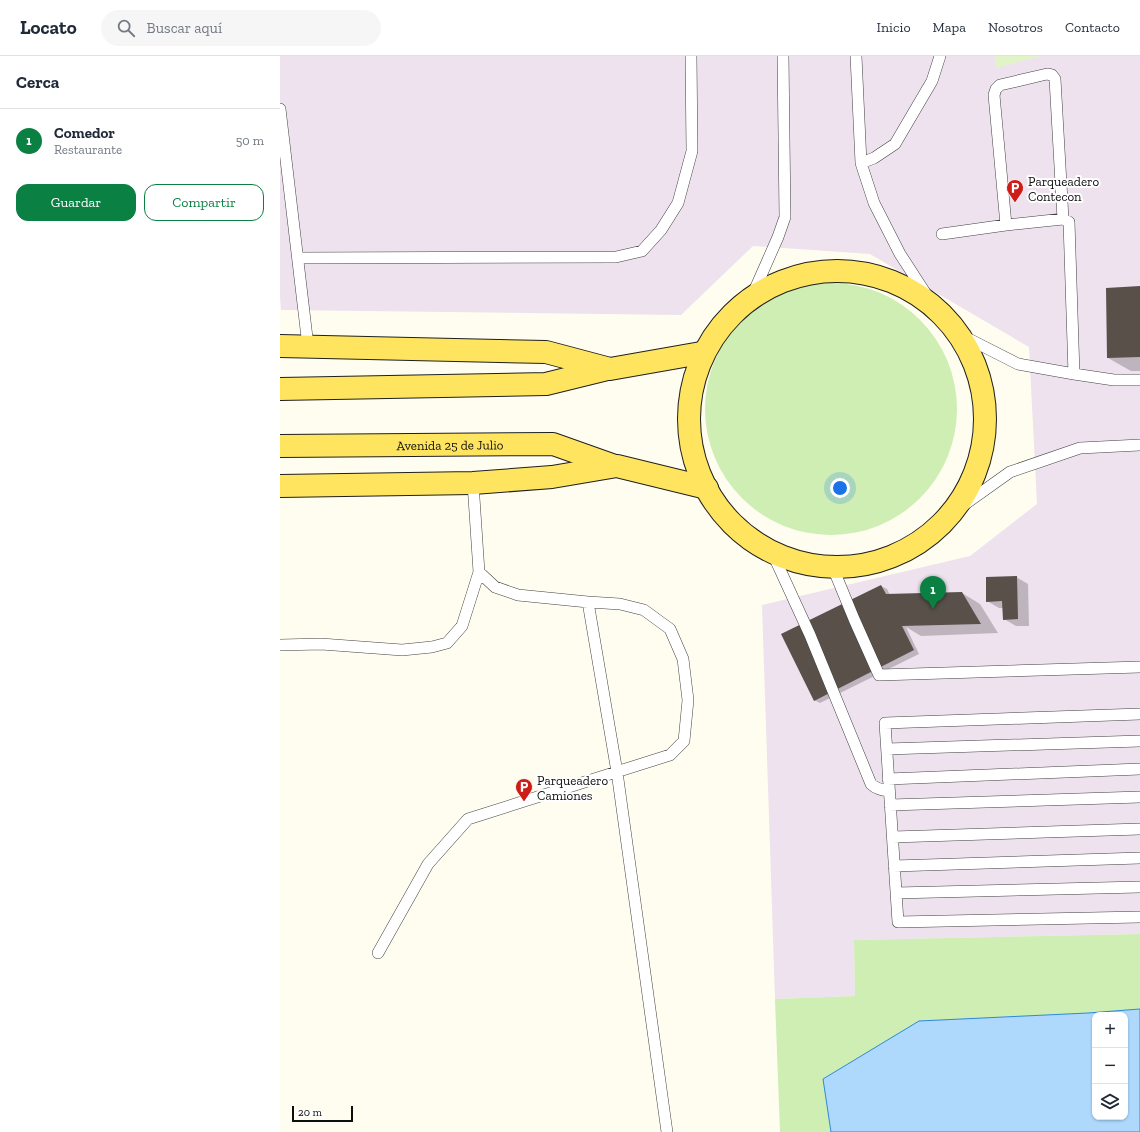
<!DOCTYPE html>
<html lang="es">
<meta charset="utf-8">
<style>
:root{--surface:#fff;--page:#f6f6f7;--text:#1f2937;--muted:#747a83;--line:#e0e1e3;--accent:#0b8043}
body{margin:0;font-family:"Zilla Slab",serif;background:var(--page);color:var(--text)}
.controls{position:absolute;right:12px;bottom:12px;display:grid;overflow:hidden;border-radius:8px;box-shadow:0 1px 3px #0004}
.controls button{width:36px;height:36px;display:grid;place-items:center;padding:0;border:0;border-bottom:1px solid var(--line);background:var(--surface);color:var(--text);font:20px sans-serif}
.scale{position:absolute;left:12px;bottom:10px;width:61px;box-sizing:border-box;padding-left:4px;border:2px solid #0e0e0e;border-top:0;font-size:11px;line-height:14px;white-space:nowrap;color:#0e0e0e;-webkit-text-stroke:3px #fff;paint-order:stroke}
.you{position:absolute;left:560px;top:432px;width:14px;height:14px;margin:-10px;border:3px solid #fff;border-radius:50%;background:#1a73e8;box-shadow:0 0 0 6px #1a73e833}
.badge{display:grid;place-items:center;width:26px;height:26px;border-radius:50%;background:var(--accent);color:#fff;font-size:13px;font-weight:700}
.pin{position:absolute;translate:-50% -33px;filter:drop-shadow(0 1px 2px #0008)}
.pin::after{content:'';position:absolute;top:21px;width:14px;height:12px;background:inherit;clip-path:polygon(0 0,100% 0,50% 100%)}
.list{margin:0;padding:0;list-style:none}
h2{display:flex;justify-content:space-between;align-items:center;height:52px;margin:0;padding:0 16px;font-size:17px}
h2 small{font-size:13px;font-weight:400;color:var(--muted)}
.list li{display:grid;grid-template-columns:26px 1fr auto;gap:12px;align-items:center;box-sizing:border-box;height:64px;padding:0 16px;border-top:1px solid var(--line)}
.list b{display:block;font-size:15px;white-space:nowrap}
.list p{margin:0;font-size:13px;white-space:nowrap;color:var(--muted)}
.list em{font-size:13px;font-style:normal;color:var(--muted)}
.actions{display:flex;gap:8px;padding:12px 16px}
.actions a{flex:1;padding:9px 0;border:1px solid var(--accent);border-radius:12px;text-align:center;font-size:14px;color:var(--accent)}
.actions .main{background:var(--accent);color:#fff}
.icon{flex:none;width:22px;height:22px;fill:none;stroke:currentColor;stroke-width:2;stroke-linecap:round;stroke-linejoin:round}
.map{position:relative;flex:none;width:860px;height:1076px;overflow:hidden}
header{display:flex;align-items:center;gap:24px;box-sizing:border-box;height:56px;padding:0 20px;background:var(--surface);border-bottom:1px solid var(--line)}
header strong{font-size:19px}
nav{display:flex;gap:22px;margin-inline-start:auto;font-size:14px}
.search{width:280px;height:36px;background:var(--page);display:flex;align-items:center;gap:10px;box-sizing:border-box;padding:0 14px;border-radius:22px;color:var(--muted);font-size:15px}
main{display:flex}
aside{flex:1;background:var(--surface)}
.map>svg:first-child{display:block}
.industrial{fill:#ede2ee}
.green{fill:#ceeeb4;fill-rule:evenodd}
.pitch{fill:#e1f4c7}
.water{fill:#aed9fd;stroke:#2d88dc;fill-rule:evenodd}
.shadow{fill:#0003}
.building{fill:#585049}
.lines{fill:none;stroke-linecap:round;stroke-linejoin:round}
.lane-casing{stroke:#414141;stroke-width:12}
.primary-casing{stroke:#1f1f1f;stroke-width:24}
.lane{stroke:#fff;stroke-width:11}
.primary{stroke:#ffe55f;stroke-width:22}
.labels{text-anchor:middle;stroke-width:4;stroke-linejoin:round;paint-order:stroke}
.poi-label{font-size:13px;fill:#0e0e0e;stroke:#fff;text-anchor:start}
.street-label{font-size:13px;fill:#0e0e0e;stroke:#fff}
</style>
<header>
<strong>Locato</strong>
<div class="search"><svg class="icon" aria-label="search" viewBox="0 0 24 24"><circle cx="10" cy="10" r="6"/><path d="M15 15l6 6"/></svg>Buscar aquí</div>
<nav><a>Inicio</a><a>Mapa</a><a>Nosotros</a><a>Contacto</a></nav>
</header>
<main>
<aside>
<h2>Cerca<small></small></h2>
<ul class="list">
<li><span class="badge">1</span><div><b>Comedor</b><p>Restaurante</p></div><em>50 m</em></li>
</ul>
<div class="actions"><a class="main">Guardar</a><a>Compartir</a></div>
</aside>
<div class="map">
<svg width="860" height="1076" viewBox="0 0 860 1076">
<rect width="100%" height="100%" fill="#fffdef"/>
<!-- industrial -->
<path class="industrial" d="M0,0H860V878L574,884L575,940L495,943L482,549L690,500L757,448L749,291L590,198L473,190L401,259L1,254L0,241Z"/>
<!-- green -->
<path class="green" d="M425 353a126 126 0 1 1 252 0a126 126 0 1 1-252 0Z
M860,878V1076H500L495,943L575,940L574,884ZM815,959H845V1061H815Z"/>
<!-- pitch -->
<path class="pitch" d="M715,0H761L715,12Z"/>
<!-- water -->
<path class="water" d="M860,953V1076H551L543,1023L639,965L808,957ZM815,959H845V1061H815Z"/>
<!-- shadow -->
<path class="shadow" d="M860,231V315H851L828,302Z
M736,521L748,528L749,570H736L724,563V552H719L707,545Z
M601,530L607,533L610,539L682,537L700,548L718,577L641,580L626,571L639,598L540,647L534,644Z"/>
<!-- building -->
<path class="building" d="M860,230V301L827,302L826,232Z
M737,520L738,563L723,564L722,545L706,546V521Z
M601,529L606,538L682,536L701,568L622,570L634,594L534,645L501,578Z"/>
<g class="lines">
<defs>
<path id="lane" d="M576,0L581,107L594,147L620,198L655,252
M0,53L28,290
M581,107L594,102L615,88L652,25L660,0
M726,169L714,39L716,33L720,29L767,18L772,19L775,23L783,163
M662,178L726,169L783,163L789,166L794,318
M18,202L336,201L362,195L381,174L398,147L412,95L411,0
M472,240L498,181L505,161L503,0
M677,277L738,308L794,318L834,324H860
M681,451L730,416L800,392L860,389
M491,494L530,579L591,728C596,733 602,734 609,735
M553,512L574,563L599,619L860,611
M308,546L337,716L387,1076
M0,589L41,588L122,594L152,591L167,587L182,570L199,516L193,427
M860,658L605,667L618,866L860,861
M607,693L860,685
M608,723L860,713
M610,749L860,741
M613,781L860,773
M614,810L860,802
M616,837L860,831
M98,897L148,808L188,763L390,699L404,685L408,644L403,603L390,573L364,554L340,548L308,546L238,539L215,531L199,516"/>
<g id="primary">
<circle cx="557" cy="363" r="148"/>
<path d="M0,290L266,296L330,313L421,297"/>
<path d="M0,333L266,328L327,313"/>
<path id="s1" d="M0,390L273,388L335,410"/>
<path d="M0,430L193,427L272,421L337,410L427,432"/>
</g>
</defs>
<!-- lane casing -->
<use href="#lane" class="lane-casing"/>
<!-- primary casing -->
<use href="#primary" class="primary-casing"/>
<!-- lane -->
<use href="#lane" class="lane"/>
<!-- primary -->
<use href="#primary" class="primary"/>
</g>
<!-- icons -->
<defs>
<symbol id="parking-pin" viewBox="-11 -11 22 30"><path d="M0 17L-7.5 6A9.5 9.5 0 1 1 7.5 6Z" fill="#ce1c17" stroke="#fff"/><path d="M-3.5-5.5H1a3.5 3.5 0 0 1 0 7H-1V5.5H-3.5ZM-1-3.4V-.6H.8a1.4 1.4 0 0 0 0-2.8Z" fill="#fff"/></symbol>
</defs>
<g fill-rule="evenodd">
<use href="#parking-pin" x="725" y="122" width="20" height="27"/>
<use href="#parking-pin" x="234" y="721" width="20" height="27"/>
</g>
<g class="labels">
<!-- poi labels -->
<g class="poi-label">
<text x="748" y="130">Parqueadero<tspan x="748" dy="15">Contecon</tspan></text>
<text x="257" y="729">Parqueadero<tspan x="257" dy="15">Camiones</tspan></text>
</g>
<!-- street labels -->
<g class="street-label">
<text dy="5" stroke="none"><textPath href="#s1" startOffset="170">Avenida 25 de Julio</textPath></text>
</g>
</g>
</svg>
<div class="controls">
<button>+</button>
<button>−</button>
<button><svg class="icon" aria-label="layers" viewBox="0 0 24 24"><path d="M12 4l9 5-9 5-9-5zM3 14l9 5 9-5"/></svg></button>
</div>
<div class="scale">20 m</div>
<div class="you"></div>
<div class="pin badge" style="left:653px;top:553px">1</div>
</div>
</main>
